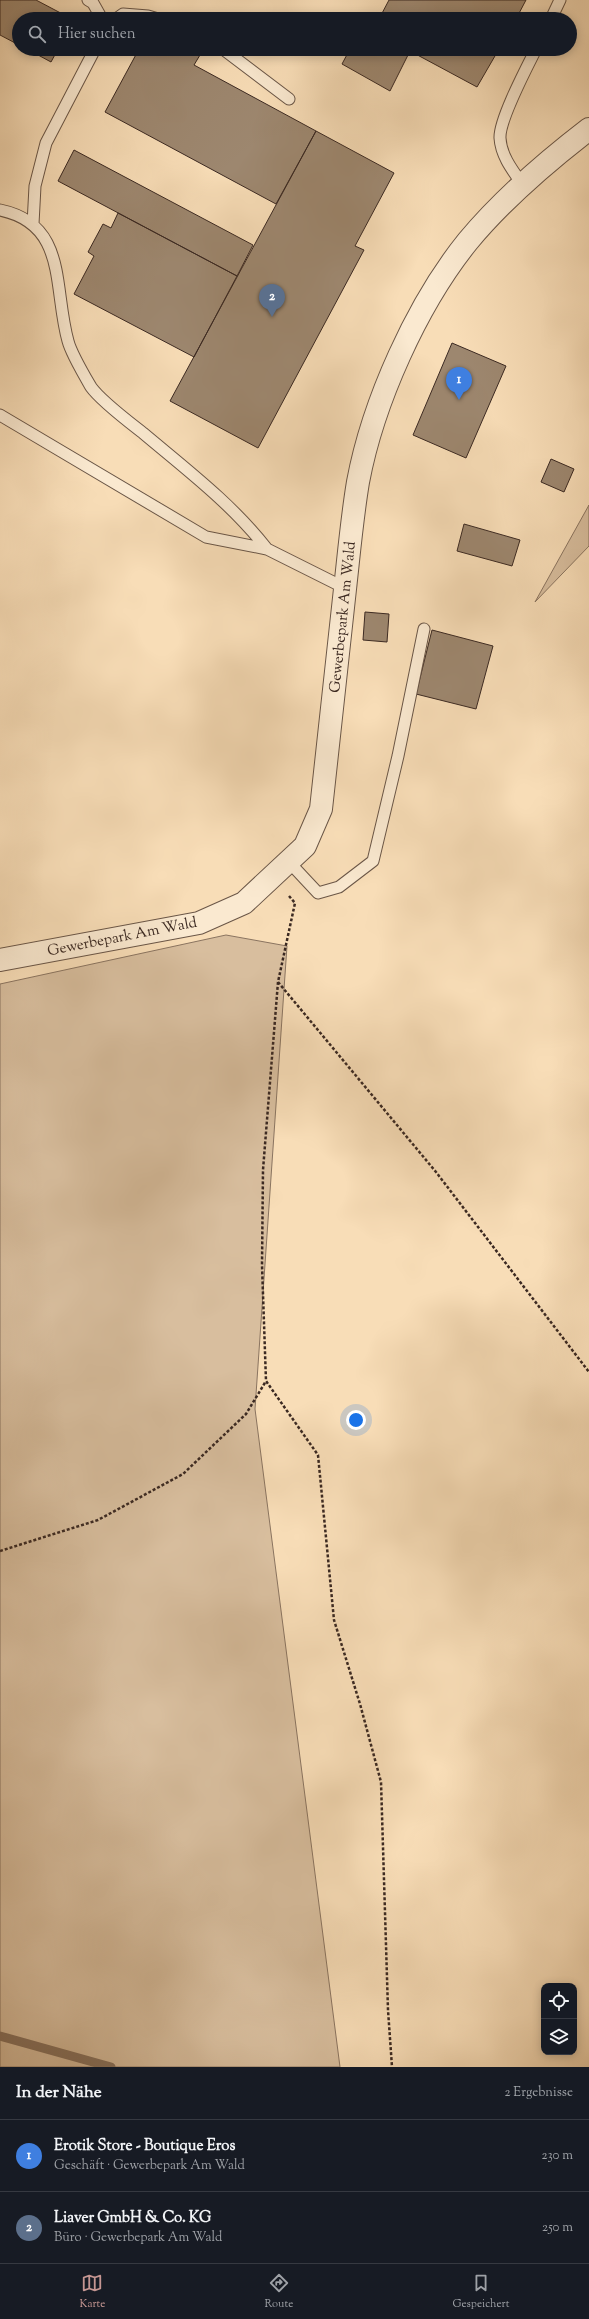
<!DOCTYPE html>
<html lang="de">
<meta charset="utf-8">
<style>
:root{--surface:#171b24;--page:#20242c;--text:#f1f3f6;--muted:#9ea1a6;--line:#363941;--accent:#c59692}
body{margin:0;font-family:"Sorts Mill Goudy",serif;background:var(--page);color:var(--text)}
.controls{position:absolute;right:12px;bottom:12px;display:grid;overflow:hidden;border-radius:8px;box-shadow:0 2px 10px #0003}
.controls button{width:36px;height:36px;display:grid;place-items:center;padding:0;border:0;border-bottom:1px solid var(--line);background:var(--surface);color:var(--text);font:20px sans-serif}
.you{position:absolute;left:356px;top:1420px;width:14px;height:14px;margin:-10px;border:3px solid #fff;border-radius:50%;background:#1a73e8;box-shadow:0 0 0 6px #1a73e833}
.badge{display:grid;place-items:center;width:26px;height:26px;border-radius:50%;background:var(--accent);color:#fff;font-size:13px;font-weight:700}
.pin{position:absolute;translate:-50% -33px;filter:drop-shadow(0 1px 2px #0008)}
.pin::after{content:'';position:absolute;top:21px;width:14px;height:12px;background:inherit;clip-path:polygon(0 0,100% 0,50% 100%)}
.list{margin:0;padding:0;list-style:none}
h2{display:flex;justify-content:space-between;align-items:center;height:52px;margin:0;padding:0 16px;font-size:17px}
h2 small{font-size:13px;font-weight:400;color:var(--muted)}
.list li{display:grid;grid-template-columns:26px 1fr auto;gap:12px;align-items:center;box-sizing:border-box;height:72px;padding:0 16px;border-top:1px solid var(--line)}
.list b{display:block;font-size:15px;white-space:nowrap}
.list p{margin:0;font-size:13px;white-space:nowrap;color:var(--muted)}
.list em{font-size:13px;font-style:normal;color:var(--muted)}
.icon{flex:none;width:22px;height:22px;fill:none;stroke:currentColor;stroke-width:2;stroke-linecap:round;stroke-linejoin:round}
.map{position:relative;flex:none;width:589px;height:2067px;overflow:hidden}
.search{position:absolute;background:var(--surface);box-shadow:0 2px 10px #0003;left:12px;right:12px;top:12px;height:44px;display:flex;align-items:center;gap:10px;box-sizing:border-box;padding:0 14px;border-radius:22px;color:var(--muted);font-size:15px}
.sheet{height:196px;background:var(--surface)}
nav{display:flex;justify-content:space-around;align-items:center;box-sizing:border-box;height:56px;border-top:1px solid var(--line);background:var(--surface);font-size:11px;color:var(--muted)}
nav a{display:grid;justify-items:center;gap:2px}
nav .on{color:var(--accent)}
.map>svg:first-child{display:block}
.green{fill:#d8be9e;stroke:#8a7460}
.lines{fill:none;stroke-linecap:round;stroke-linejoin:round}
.stream{stroke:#86705d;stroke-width:9}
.building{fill:#9d876f;stroke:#3b2922}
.lane-casing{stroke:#6a5647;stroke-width:13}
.street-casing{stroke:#6a5647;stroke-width:24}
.path{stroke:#3b2922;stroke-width:2.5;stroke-dasharray:3 2;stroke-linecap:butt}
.lane{stroke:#fae9d0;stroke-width:11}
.street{stroke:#fae9d0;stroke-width:22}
.labels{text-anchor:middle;stroke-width:4;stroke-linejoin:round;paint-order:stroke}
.street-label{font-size:15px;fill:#3b2922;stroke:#fae9d0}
</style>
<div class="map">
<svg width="589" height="2067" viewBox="0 0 589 2067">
<rect width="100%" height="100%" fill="#f8ddb7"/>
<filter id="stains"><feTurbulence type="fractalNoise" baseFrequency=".005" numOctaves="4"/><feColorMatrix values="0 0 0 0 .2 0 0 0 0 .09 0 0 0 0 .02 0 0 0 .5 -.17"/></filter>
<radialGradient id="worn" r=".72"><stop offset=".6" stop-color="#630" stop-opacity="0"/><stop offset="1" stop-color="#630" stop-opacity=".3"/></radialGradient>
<!-- green -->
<path class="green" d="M589,505V546L535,602Z
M226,935L287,946L255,1409L340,2067H0V984Z"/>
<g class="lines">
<!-- stream -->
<path class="stream" d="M0,2036L111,2067"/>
</g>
<!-- building -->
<path class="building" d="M0,0H36L72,19H19V45L0,35Z
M389,0H526L516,19H379Z
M27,49H58L51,62Z
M139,49H188L200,55L194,65L316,131L276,204L105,112Z
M350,49H499L477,87L410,51L390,91L342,64Z
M316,131L394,173L355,246L364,250L258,448L170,401Z
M74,150L253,245L237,276L58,181Z
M118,213L237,276L194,357L74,294L94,256L88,252L103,224L111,228Z
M452,343L506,366L466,458L413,435Z
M551,459L574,469L564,492L541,482Z
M464,524L520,540L512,566L457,551Z
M365,612L389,614L387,642L363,640Z
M432,630L493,646L476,709L416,694Z"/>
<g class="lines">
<defs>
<path id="lane" d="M88,0L93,3L102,19
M116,19L123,14L148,16L158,19
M551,19L560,0
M223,49L289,99
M523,185C513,171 501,156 500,138C499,120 527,67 536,49
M0,210C68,224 53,288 68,341C71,353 84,375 91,387C101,401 129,422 143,433C187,470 232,504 267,549
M33,224L35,186L46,143L95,49
M0,415L206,537L267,549L345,588
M289,862L318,893L339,887L373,861L398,756L424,629"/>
<path id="street" d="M0,960L199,923L244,903L305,846L321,809C329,736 337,662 345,589C349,553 352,518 358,482C373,402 417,304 468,241C503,199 546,162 589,129"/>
</defs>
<!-- lane casing -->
<use href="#lane" class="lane-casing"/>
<!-- street casing -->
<use href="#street" class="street-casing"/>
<!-- path -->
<path class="path" d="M289,896L295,903L278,982L263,1170L262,1265L266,1381L318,1455L334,1620L360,1704L381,1782L388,2010L392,2067
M278,982L436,1172L589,1372
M0,1551L98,1520L183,1474L246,1414L266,1381"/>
<!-- lane -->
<use href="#lane" class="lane"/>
<!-- street -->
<use href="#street" class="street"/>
</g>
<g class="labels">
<!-- street labels -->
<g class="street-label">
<text transform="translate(342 617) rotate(-84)" y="5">Gewerbepark Am Wald</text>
<text transform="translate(122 936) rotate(-11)" y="5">Gewerbepark Am Wald</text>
</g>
</g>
<rect width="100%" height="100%" filter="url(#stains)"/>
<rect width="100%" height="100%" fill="url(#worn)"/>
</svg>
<div class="controls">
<button><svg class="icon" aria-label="locate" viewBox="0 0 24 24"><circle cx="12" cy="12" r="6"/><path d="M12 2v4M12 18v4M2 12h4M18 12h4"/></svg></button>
<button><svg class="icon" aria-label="layers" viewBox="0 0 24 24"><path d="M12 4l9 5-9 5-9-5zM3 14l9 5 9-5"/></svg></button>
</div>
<div class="you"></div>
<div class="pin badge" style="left:459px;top:400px;background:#3f7fe0">1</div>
<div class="pin badge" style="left:272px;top:317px;background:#5c6f8a">2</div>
<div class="search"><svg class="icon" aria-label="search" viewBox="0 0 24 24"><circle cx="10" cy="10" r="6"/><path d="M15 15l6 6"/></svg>Hier suchen</div>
</div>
<section class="sheet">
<h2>In der Nähe<small>2 Ergebnisse</small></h2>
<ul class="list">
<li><span class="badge" style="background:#3f7fe0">1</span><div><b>Erotik Store - Boutique Eros</b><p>Geschäft · Gewerbepark Am Wald</p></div><em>230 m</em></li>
<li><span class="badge" style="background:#5c6f8a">2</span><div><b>Liaver GmbH &amp; Co. KG</b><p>Büro · Gewerbepark Am Wald</p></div><em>250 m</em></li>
</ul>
</section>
<nav>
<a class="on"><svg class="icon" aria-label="map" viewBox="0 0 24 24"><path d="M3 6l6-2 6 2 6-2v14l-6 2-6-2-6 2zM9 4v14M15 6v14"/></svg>Karte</a>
<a><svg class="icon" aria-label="directions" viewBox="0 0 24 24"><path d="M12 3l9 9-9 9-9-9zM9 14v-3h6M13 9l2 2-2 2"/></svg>Route</a>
<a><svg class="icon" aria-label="saved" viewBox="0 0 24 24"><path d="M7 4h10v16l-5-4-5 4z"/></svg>Gespeichert</a>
</nav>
